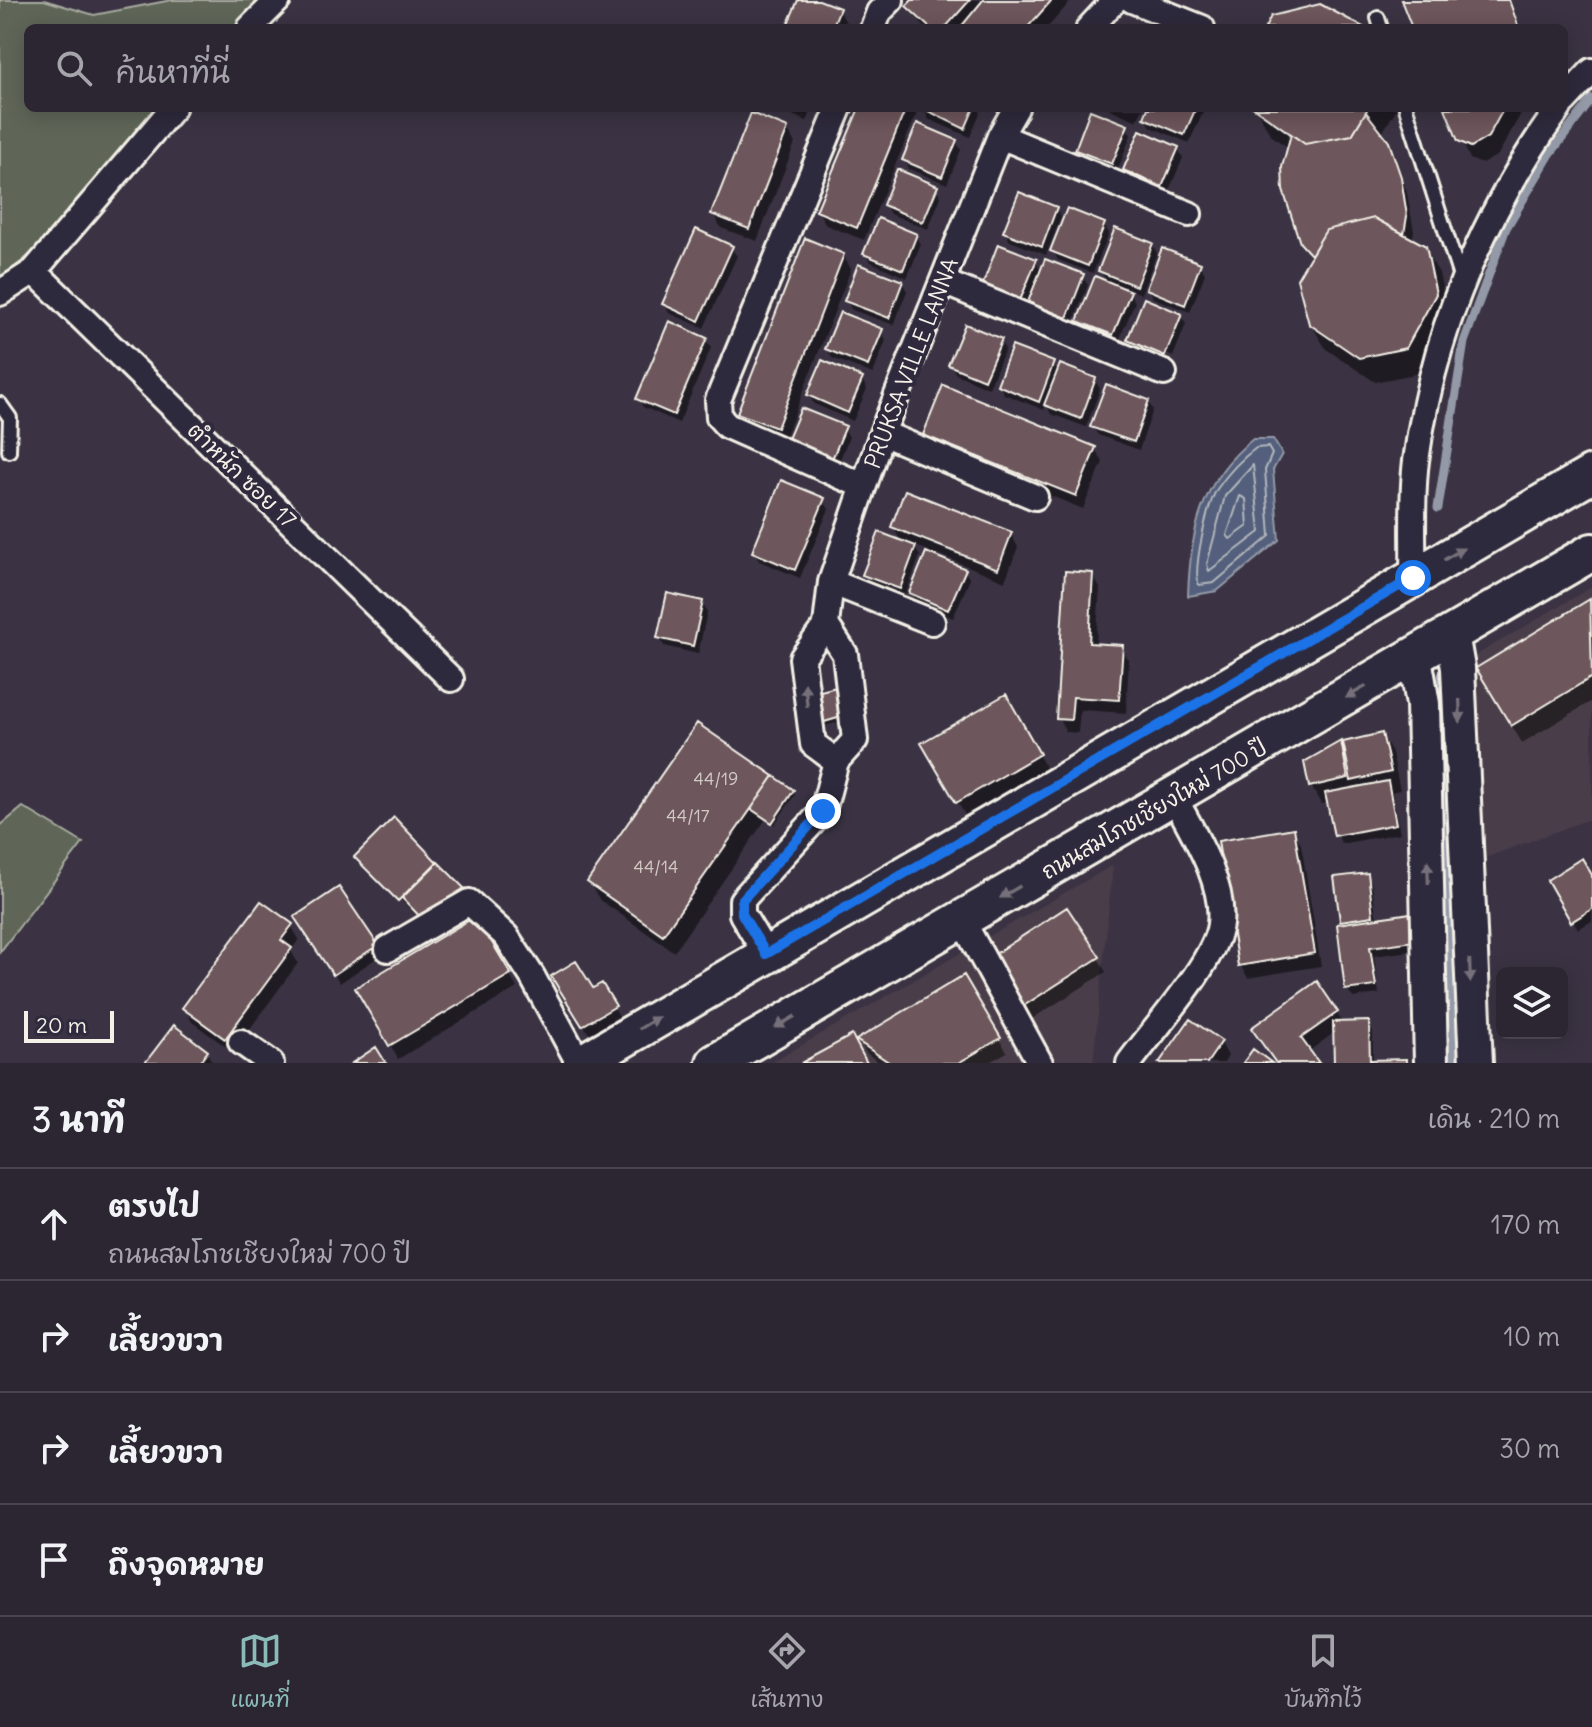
<!DOCTYPE html>
<html lang="th">
<meta charset="utf-8">
<style>
:root{--surface:#2c2632;--page:#38323e;--text:#f1f3f6;--muted:#a6a5ac;--line:#48434d;--accent:#8bbbb9}
body{margin:0;font-family:Delius,"Playpen Sans Thai",sans-serif;background:var(--page);color:var(--text)}
.controls{position:absolute;right:24px;bottom:24px;display:grid;overflow:hidden;border-radius:12px;box-shadow:0 4px 20px #0003}
.controls button{width:72px;height:72px;display:grid;place-items:center;padding:0;border:0;border-bottom:2px solid var(--line);background:var(--surface);color:var(--text);font:40px sans-serif}
.scale{position:absolute;left:24px;bottom:20px;width:90px;box-sizing:border-box;padding-left:8px;border:4px solid #f4f1e8;border-top:0;font-size:22px;line-height:28px;white-space:nowrap;color:#f4f1e8;-webkit-text-stroke:6px #2f2a3d;paint-order:stroke}
.stop{position:absolute;width:24px;height:24px;margin:-18px;border:6px solid #1a73e8;border-radius:50%;background:#fff}
.stop.end{background:#1a73e8;border-color:#fff;box-shadow:0 2px 8px #0008}
.list{margin:0;padding:0;list-style:none}
h2{display:flex;justify-content:space-between;align-items:center;height:104px;margin:0;padding:0 32px;font-size:34px}
h2 small{font-size:26px;font-weight:400;color:var(--muted)}
.list li{display:grid;grid-template-columns:52px 1fr auto;gap:24px;align-items:center;box-sizing:border-box;height:112px;padding:0 32px;border-top:2px solid var(--line)}
.list b{display:block;font-size:30px;white-space:nowrap}
.list p{margin:0;font-size:26px;white-space:nowrap;color:var(--muted)}
.list em{font-size:26px;font-style:normal;color:var(--muted)}
.icon{flex:none;width:44px;height:44px;fill:none;stroke:currentColor;stroke-width:2;stroke-linecap:round;stroke-linejoin:round}
.map{position:relative;flex:none;width:1592px;height:1063px;overflow:hidden}
.search{position:absolute;background:var(--surface);box-shadow:0 4px 20px #0003;left:24px;right:24px;top:24px;height:88px;display:flex;align-items:center;gap:20px;box-sizing:border-box;padding:0 28px;border-radius:12px;color:var(--muted);font-size:30px}
.sheet{height:552px;background:var(--surface)}
nav{display:flex;justify-content:space-around;align-items:center;box-sizing:border-box;height:112px;border-top:2px solid var(--line);background:var(--surface);font-size:22px;color:var(--muted)}
nav a{display:grid;justify-items:center;gap:4px}
nav .on{color:var(--accent)}
.map>svg:first-child{display:block}
.built{fill:#4a3e4a}
.green{fill:#5e6659;stroke:#a9aca0;stroke-width:2}
.water{fill:#525f7b;stroke:#9399a7;stroke-width:2}
.shadow{fill:#0007}
.lines{fill:none;stroke-linecap:round;stroke-linejoin:round}
.shore{stroke:#b3b7bc;stroke-width:2}
.stream{stroke:#9399a7;stroke-width:9}
.building{fill:#6d575b;stroke:#f4f1e8;stroke-width:2}
.lane-casing{stroke:#f4f1e8;stroke-width:18}
.street-casing{stroke:#f4f1e8;stroke-width:30}
.secondary-casing{stroke:#f4f1e8;stroke-width:38}
.primary-casing{stroke:#f4f1e8;stroke-width:42}
.lane{stroke:#2f2a3d;stroke-width:12}
.street{stroke:#2f2a3d;stroke-width:24}
.secondary{stroke:#2f2a3d;stroke-width:32}
.primary{stroke:#2f2a3d;stroke-width:36}
.oneway{fill:#747079}
.route{stroke:#1a73e8;stroke-width:10}
.labels{text-anchor:middle;stroke-width:8;stroke-linejoin:round;paint-order:stroke}
.number-label{font-size:18px;fill:#d2cac5}
.street-label{font-size:22px;fill:#f4f1e8;stroke:#2f2a3d}
</style>
<div class="map">
<svg width="1592" height="1063" viewBox="0 0 1592 1063">
<rect width="100%" height="100%" fill="#3b3343"/>
<filter id="ink" filterUnits="userSpaceOnUse"><feTurbulence type="fractalNoise" baseFrequency=".0125" numOctaves="2"/><feDisplacementMap in="SourceGraphic" scale="16" xChannelSelector="R" yChannelSelector="G"/><feConvolveMatrix kernelMatrix="1 2 1 2 8 2 1 2 1" color-interpolation-filters="sRGB"/></filter>
<g filter="url(#ink)">
<!-- built -->
<path class="built" d="M1592,587V818L1487,857L1468,660Z
M1113,865L1093,1063H771Z"/>
<!-- green -->
<path class="green" d="M0,0H44L94,15L172,0H264L238,28H28V108H165L33,252L0,279Z
M23,807L83,843L0,952V826Z"/>
<!-- water -->
<path class="water" d="M1253,439H1273L1282,454L1273,470L1279,540L1217,591L1188,596C1190,532 1201,480 1253,439Z"/>
<!-- shadow -->
<path class="shadow" d="M800,0H814L839,10L847,24L845,28H788Z
M914,0H1072L1047,28H925L908,7Z
M1403,0H1510L1521,28H1414Z
M775,108H813L807,121Z
M861,108H919L864,240L826,225L818,211Z
M924,108H982L970,137L928,119Z
M1108,108H1143L1137,121Z
M1150,108H1205L1189,143L1151,127L1146,118Z
M1256,108H1397L1381,135L1396,158L1407,193L1414,231L1412,241L1424,248L1439,273L1449,320L1420,373L1375,382L1326,349L1311,324L1310,257L1302,242L1289,148L1271,136Z
M1447,108H1524L1498,155L1482,164L1470,159Z
M1126,126L1131,135L1117,172L1082,159L1077,150Z
M787,129L795,143L757,241L721,228L713,214Z
M956,141L961,150L947,184L909,169L904,160Z
M1178,149L1183,158L1167,195L1130,179L1125,170Z
M936,188L941,197L928,229L890,214L885,205Z
M1056,208L1061,217L1046,255L1010,241L1005,232Z
M1103,224L1109,233L1093,273L1058,260L1053,251Z
M916,235L921,244L907,278L871,262L865,254Z
M1152,244L1157,253L1141,294L1127,288L1135,302L1118,343L1084,329L1079,320L1108,284L1100,270Z
M731,248L737,256L704,328L669,313L664,304Z
M843,255L851,269L784,441L747,427L739,413Z
M1035,260L1042,273L1082,276L1088,285L1072,325L1036,311L1029,299L1024,311L988,297Z
M1200,265L1205,274L1190,312L1153,298L1148,289Z
M902,282L907,291L894,325L852,310L846,301Z
M1181,316L1186,324L1173,357L1133,340V345L1171,360L1170,363L1134,348L1129,340Z
M881,331L886,340L873,374L832,358L827,349Z
M706,339L711,348L679,423L643,407L638,398Z
M1000,341L1005,349L989,388L956,374L950,365Z
M1053,364L1058,373L1095,380L1100,389L1086,427L1051,414L1046,405L1044,410L1004,394L999,385Z
M862,380L867,389L853,421L814,404L809,395Z
M1148,401L1153,410L1139,450L1098,435L1092,426Z
M844,428L849,437L835,472L792,455Z
M925,435L1095,449L1103,462L1083,509L933,448Z
M823,500L829,509L800,578L759,561L754,552Z
M893,527L1011,534L1018,547L1005,581L937,554L935,558L964,570L970,579L953,618L916,602L911,593L929,551L913,545L920,556L905,596L870,583L865,575L902,543Z
M1092,574L1100,588L1096,645L1121,647L1129,660L1126,713L1080,710L1078,733L1066,732L1058,718Z
M1589,601L1592,701L1522,743L1478,668Z
M702,603L707,612L698,654L664,646L659,637Z
M841,692L848,719L825,726L823,722Z
M1005,696L1046,768L965,815L924,743Z
M698,726L795,795L774,825L766,819L674,952L600,900L589,883Z
M1382,735L1392,753L1400,790L1392,792L1400,833L1341,844L1329,802L1321,804L1311,786L1340,744L1347,757Z
M394,820L468,898L434,932L356,857Z
M1293,831L1301,844L1321,966L1248,978L1240,965Z
M1367,875L1372,884L1377,920L1410,916L1419,950L1374,956L1379,994L1353,998L1347,989L1342,920Z
M1592,879V921L1578,929L1549,881Z
M339,890L381,955L340,983L302,926Z
M476,918L517,988L398,1059L358,989Z
M291,926L299,939L291,951L298,963L233,1052L192,1022L185,1008Z
M1098,958L1106,972L1030,1020L999,972Z
M554,976L592,991L601,986L619,1016L589,1034Z
M963,977L1007,1052L988,1063H880L866,1053L859,1040Z
M1337,1013L1343,1024H1368L1373,1032V1062L1405,1063H1336L1335,1032L1308,1052L1316,1063H1277L1262,1042Z
M1221,1043L1228,1056L1224,1063H1162Z
M207,1053L213,1063H148Z"/>
<g class="lines">
<!-- shore -->
<path class="shore" d="M1256,448L1268,447L1272,454L1265,470L1270,536L1214,583L1199,585C1192,570 1208,503 1217,489C1228,473 1241,459 1256,448Z
M1253,465L1260,532L1209,571L1207,564L1225,496Z
M1240,496L1246,499L1248,526L1230,539L1227,535Z"/>
<!-- stream -->
<path class="stream" d="M1438,508L1464,342L1506,228L1550,154L1592,99
M1442,675L1453,1063"/>
</g>
<!-- building -->
<path class="building" d="M798,0H819L840,8L832,28H786Z
M912,0H970L945,28H930L906,6Z
M983,0H1052L1027,28H960Z
M1401,0H1509L1519,28H1412Z
M1320,4L1365,28H1265L1271,16Z
M859,108H906L857,228L816,211Z
M922,108H974L965,129Z
M1148,108H1196L1184,135L1144,118Z
M1254,108H1368L1352,135L1305,144Z
M1445,108H1504L1488,137L1471,147L1458,141Z
M1090,110L1128,125L1112,164L1075,150Z
M1366,112L1389,142L1401,177L1407,216L1404,234L1374,218L1326,230L1311,255L1300,243L1283,190L1282,167L1291,134L1305,144L1352,135Z
M751,113L788,128L749,229L711,214Z
M917,123L957,140L942,177L902,160Z
M1140,130L1179,147L1162,187L1123,170Z
M897,169L938,186L923,222L883,205Z
M1019,192L1057,207L1042,247L1003,232Z
M1067,208L1105,223L1088,266L1050,251Z
M878,218L917,234L903,270L863,254Z
M1374,218L1426,246L1436,294L1406,348L1359,358L1309,324L1297,279L1326,230Z
M1115,228L1153,243L1136,286L1098,271Z
M696,229L733,246L699,321L662,304Z
M805,238L844,254L777,428L737,413Z
M998,244L1037,259L1019,303L981,289Z
M1162,248L1201,263L1185,305L1146,289Z
M1045,259L1084,274L1067,318L1028,302Z
M858,264L903,281L889,318L844,301Z
M1095,276L1131,291L1113,335L1077,321Z
M1144,298L1182,314L1165,356L1127,340Z
M840,312L883,329L868,366L825,349Z
M669,321L707,338L674,415L636,399Z
M965,324L1002,339L984,380L948,365Z
M1012,346L1054,362L1039,402L997,385Z
M822,360L863,378L848,413L807,395Z
M1060,364L1096,378L1081,419L1044,405Z
M1106,384L1149,400L1134,442L1090,427Z
M943,385L1096,447L1076,496L923,435Z
M801,408L846,426L830,464L785,446Z
M781,480L825,498L795,570L752,552Z
M905,490L1012,532L998,569L891,527Z
M879,532L916,546L900,589L862,575Z
M926,552L966,569L948,610L909,593Z
M1065,571L1093,573L1089,643L1123,645L1119,700L1073,697L1071,720L1056,719Z
M667,593L703,601L693,646L657,638Z
M1590,599L1592,677L1511,726L1476,668Z
M840,686L848,715L821,723L813,693Z
M1006,694L1040,754L956,803L921,743Z
M697,723L774,776L663,935L587,882Z
M1382,733L1391,772L1351,781L1343,742Z
M1341,741L1348,778L1309,787L1304,762Z
M774,776L794,790L772,823L751,809Z
M1388,781L1396,824L1334,836L1325,793Z
M394,817L437,862L398,901L354,857Z
M1294,828L1315,953L1238,966L1218,841Z
M1582,858L1592,875V909L1571,922L1547,880Z
M438,862L464,888L428,925L402,898Z
M1368,873L1373,916L1340,921L1334,877Z
M339,887L378,945L333,975L294,917Z
M261,901L293,924L281,940L292,948L225,1039L182,1008Z
M1067,907L1100,957L1020,1008L989,958Z
M1411,913L1415,941L1370,947L1376,986L1345,990L1337,924Z
M476,916L511,974L389,1046L355,988Z
M576,961L593,988L602,983L616,1006L582,1026L551,976Z
M964,975L1001,1038L958,1063H890L856,1040Z
M1317,981L1338,1012L1301,1038L1319,1063H1276L1251,1028Z
M1190,1019L1222,1041L1207,1063H1159Z
M1369,1021L1370,1063H1334L1333,1022Z
M174,1025L208,1051L199,1063H145Z
M852,1035L867,1063H801Z
M376,1047L386,1063H352Z
M1253,1049L1272,1063H1243Z
M1406,1059V1063H1370V1060Z"/>
<g class="lines">
<defs>
<path id="lane" d="M1378,18L1381,28
M1406,108L1461,280
M0,404L10,418L9,451"/>
<path id="street" d="M1132,0L1202,28
M250,28L278,0
M873,28L879,12L891,0
M1089,28L1115,0
M1564,101L1592,71
M839,108L718,400L719,417L727,426L863,486
M1000,136L1189,214
M34,271L451,679
M943,282L1164,373
M0,293L34,271L173,108
M882,433L1035,497
M1413,578C1414,540 1411,499 1416,461C1433,331 1483,214 1559,108
M831,582L932,622
M826,625L845,654L855,740L836,761
M836,761L813,744L802,658L826,625L831,582L882,433L1000,136L1016,108
M962,920L1040,1063
M388,949L469,902L506,936L532,976L579,1063
M766,954L742,914V900L823,811L836,761
M241,1042L271,1063
M1129,1063C1152,1031 1216,961 1220,924C1225,882 1193,833 1174,797"/>
<path id="secondary" d="M1452,634L1458,668L1476,1063
M1415,658L1423,704L1431,1063"/>
<path id="primary" d="M582,1063L1592,474
M715,1063L1592,552"/>
</defs>
<!-- lane casing -->
<use href="#lane" class="lane-casing"/>
<!-- street casing -->
<use href="#street" class="street-casing"/>
<!-- secondary casing -->
<use href="#secondary" class="secondary-casing"/>
<!-- primary casing -->
<use href="#primary" class="primary-casing"/>
<!-- lane -->
<use href="#lane" class="lane"/>
<!-- street -->
<use href="#street" class="street"/>
<!-- secondary -->
<use href="#secondary" class="secondary"/>
<!-- primary -->
<use href="#primary" class="primary"/>
</g>
<!-- one-way arrows -->
<defs><path id="oneway-solid" d="M-6-.8H1V-3.2L6.5 0L1 3.2V.8H-6Z" transform="scale(2)"/></defs>
<g class="oneway">
<use href="#oneway-solid" transform="translate(1454 554) rotate(-30)"/>
<use href="#oneway-solid" transform="translate(1356 692) rotate(150)"/>
<use href="#oneway-solid" transform="translate(806 695) rotate(-96)"/>
<use href="#oneway-solid" transform="translate(1460 711) rotate(88)"/>
<use href="#oneway-solid" transform="translate(1428 873) rotate(-92)"/>
<use href="#oneway-solid" transform="translate(1010 892) rotate(150)"/>
<use href="#oneway-solid" transform="translate(1470 971) rotate(88)"/>
<use href="#oneway-solid" transform="translate(785 1022) rotate(150)"/>
<use href="#oneway-solid" transform="translate(649 1023) rotate(-31)"/>
</g>
</g>
<g class="lines" filter="url(#ink)">
<!-- route -->
<path class="route" d="M823,811L742,900V914L766,954L1413,578"/>
</g>
<g class="labels">
<!-- number labels -->
<g class="number-label">
<text x="716" y="785">44/19</text>
<text x="688" y="822">44/17</text>
<text x="656" y="873">44/14</text>
</g>
<!-- street labels -->
<g class="street-label">
<text transform="translate(911 363) rotate(-69)" y="8">PRUKSA VILLE LANNA</text>
<text transform="translate(242 475) rotate(44)" y="8">ตำหนัก ซอย 17</text>
<text transform="translate(1154 809) rotate(-30)" y="8">ถนนสมโภชเชียงใหม่ 700 ปี</text>
</g>
</g>
</svg>
<div class="controls">
<button><svg class="icon" aria-label="layers" viewBox="0 0 24 24"><path d="M12 4l9 5-9 5-9-5zM3 14l9 5 9-5"/></svg></button>
</div>
<div class="scale">20 m</div>
<div class="stop" style="left:1413px;top:578px"></div>
<div class="stop end" style="left:823px;top:811px"></div>
<div class="search"><svg class="icon" aria-label="search" viewBox="0 0 24 24"><circle cx="10" cy="10" r="6"/><path d="M15 15l6 6"/></svg>ค้นหาที่นี่</div>
</div>
<section class="sheet">
<h2>3 นาที<small>เดิน · 210 m</small></h2>
<ul class="list">
<li><svg class="icon" aria-label="ahead" viewBox="0 0 24 24"><path d="M12 20V5M6 11l6-6 6 6"/></svg><div><b>ตรงไป</b><p>ถนนสมโภชเชียงใหม่ 700 ปี</p></div><em>170 m</em></li>
<li><svg class="icon" aria-label="right" viewBox="0 0 24 24"><path d="M7 20v-9h11M14 6l5 5-5 5"/></svg><div><b>เลี้ยวขวา</b></div><em>10 m</em></li>
<li><svg class="icon" aria-label="right" viewBox="0 0 24 24"><path d="M7 20v-9h11M14 6l5 5-5 5"/></svg><div><b>เลี้ยวขวา</b></div><em>30 m</em></li>
<li><svg class="icon" aria-label="arrive" viewBox="0 0 24 24"><path d="M6 21V4h12l-3 4 3 4H6"/></svg><div><b>ถึงจุดหมาย</b></div></li>
</ul>
</section>
<nav>
<a class="on"><svg class="icon" aria-label="map" viewBox="0 0 24 24"><path d="M3 6l6-2 6 2 6-2v14l-6 2-6-2-6 2zM9 4v14M15 6v14"/></svg>แผนที่</a>
<a><svg class="icon" aria-label="directions" viewBox="0 0 24 24"><path d="M12 3l9 9-9 9-9-9zM9 14v-3h6M13 9l2 2-2 2"/></svg>เส้นทาง</a>
<a><svg class="icon" aria-label="saved" viewBox="0 0 24 24"><path d="M7 4h10v16l-5-4-5 4z"/></svg>บันทึกไว้</a>
</nav>
